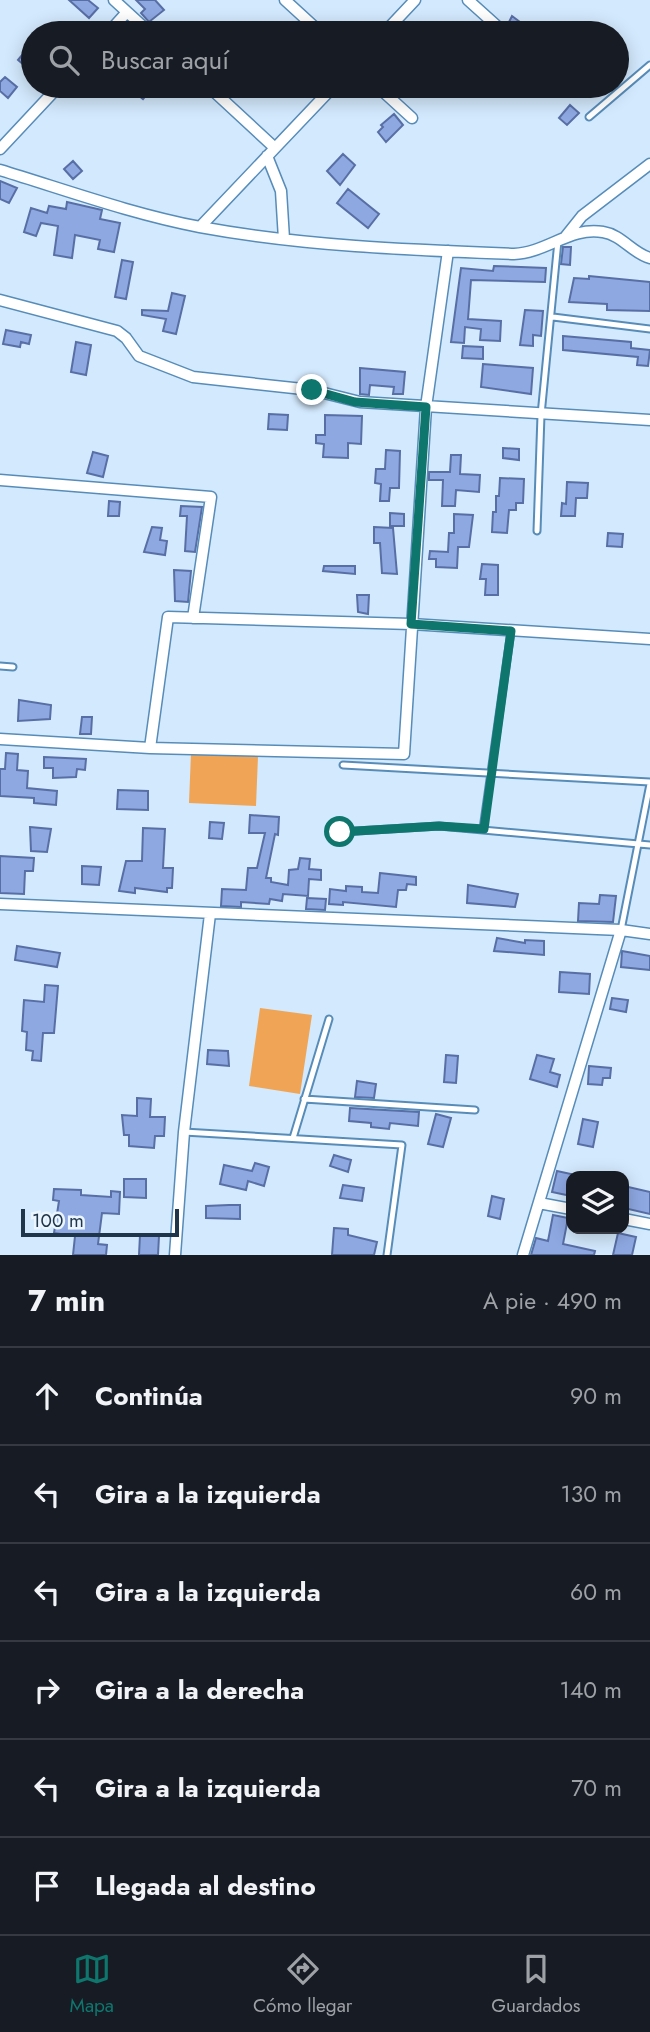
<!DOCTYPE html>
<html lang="es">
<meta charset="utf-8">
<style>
:root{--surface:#171b24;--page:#242831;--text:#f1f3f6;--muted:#9ea1a6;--line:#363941;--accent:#0f766e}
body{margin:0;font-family:Jost,sans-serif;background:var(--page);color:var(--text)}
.controls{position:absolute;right:21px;bottom:21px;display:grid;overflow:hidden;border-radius:14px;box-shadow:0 4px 18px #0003}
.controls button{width:63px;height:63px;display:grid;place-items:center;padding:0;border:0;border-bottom:2px solid var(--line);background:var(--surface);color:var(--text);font:35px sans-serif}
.scale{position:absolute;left:21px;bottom:18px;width:158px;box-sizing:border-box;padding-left:7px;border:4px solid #1f3549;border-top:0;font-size:19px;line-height:24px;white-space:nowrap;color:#1f3549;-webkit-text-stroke:5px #eaf5ff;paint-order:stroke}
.stop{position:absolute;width:21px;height:21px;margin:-16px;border:5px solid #0f766e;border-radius:50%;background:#fff}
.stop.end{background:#0f766e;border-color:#fff;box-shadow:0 2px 7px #0008}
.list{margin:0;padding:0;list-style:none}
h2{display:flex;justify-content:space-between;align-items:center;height:91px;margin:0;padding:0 28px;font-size:30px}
h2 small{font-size:23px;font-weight:400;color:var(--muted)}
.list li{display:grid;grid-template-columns:46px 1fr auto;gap:21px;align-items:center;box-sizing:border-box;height:98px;padding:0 28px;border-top:2px solid var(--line)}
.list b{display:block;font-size:26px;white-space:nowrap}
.list em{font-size:23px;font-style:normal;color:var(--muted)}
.icon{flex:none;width:38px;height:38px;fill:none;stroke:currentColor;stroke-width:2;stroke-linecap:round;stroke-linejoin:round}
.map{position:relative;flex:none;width:650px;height:1255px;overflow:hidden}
.search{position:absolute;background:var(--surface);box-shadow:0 4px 18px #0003;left:21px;right:21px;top:21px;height:77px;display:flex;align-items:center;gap:18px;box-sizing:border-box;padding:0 24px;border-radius:38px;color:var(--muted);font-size:26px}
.sheet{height:679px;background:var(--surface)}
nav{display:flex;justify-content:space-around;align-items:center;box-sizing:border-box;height:98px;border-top:2px solid var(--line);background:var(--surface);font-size:19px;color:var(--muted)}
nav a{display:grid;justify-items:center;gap:4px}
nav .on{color:var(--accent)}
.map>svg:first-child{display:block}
.green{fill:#efa555}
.building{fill:#8ea8e2;stroke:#586fa5;stroke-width:2}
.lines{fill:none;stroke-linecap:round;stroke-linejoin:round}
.lane-casing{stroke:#578cb9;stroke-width:9}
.street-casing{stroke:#578cb9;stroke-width:13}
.lane{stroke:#fff;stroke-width:5}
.street{stroke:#fff;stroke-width:10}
.route{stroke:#0f766e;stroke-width:9}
</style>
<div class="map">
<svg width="650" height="1255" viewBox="0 0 650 1255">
<rect width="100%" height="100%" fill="#d3e9fd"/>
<!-- green -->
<path class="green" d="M191,753L258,756L256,806L189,803Z
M260,1008L312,1015L300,1094L249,1086Z"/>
<!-- building -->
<path class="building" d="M69,0H88L98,8L89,18Z
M136,0H155L164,10L149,22L141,13L145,9Z
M512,16L524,25L536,33H516L506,28Z
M27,49L33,55V73L18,60Z
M5,77L17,87L8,98L0,91V82Z
M127,86H154L143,99Z
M570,105L579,113L567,125L559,118Z
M394,114L403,125L386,142L378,132L383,127L381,125Z
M343,154L355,165L340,185L327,171Z
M73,161L82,171L73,179L64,169Z
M0,181L17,188L9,203L0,199Z
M348,189L379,214L368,228L337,203Z
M67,202L102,210L100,219L120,223L114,252L98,249L100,240L75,235L72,258L54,255L58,226L41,223L36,236L24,232L31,208L47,213L49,206L66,209Z
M563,247H571L570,265L561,264Z
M122,260L133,262L126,299L115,297Z
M494,266L546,268L545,282L471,280L468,319L501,321L500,341L480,340L481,329L465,327L464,343L451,342L461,268L493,271Z
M589,276L650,282V311L607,310V304L569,302L574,278L589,279Z
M172,293L185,296L176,334L163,331L166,319L142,315V310L168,311Z
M525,310L543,311L541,336L533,335V346L520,345Z
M6,330L31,335L29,344L21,342L20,347L3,344Z
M563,336L631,342V348L650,350L648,366L637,365L638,357L563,350Z
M76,342L91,345L86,375L71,372Z
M463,346L483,347V359L462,358Z
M483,364L533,368L531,394L481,387Z
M360,368L405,372L403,394H393L394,387L370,385L369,395L360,394Z
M269,414L288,415L287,430L268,429Z
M325,415L362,416L361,444L348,443V458L323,457L324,444L316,443V435H325Z
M503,448L519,449V460L503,458Z
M386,450L400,451L399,488H390L389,501H380L381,484L375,483L376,469H385Z
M93,452L108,456L103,477L87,473Z
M451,455H461L460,474L480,475L479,492L456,490L455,506H442L443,480H429V472H450Z
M500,478L524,479L523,503H516V510H509L507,533L492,532L493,512H496V496H499Z
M567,482L588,483L587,498H576L575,516H561L562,503L566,504Z
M109,501L120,502L119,516H108Z
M181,506L202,507L195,552L185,551L187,516H180Z
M390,513L404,514V526H390Z
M454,514L473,515L469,547H458L457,568L436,567V559H429L430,551L448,552L449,533H454Z
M152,527L162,528L160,540L167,541L165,555L144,552Z
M374,527L393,528L397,574L382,573L380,543H374Z
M608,533L623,534L622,547L607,546Z
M482,564L498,565V595H485L486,579H480Z
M324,566H355V574L323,571Z
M174,570L191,571L188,602L175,601Z
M357,595H369L368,614L358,612Z
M19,700L51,705L50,719L18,721Z
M82,717H92L91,734H80Z
M6,753L18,754L17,770L28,771L27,788L57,791L56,805L34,803V798L0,796V769H5Z
M44,757L86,759L85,770L77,769L76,777L53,778V768H44Z
M118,790L148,791V810L117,809Z
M250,815L279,817L278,835L275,834L266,878H271V882L288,885L289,870L298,869L300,858L310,859L309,869L321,870V880L309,879L308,896L283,894L282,901L270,899L269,904L241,902V907L221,906L222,889L246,890L248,868H257L265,833H249Z
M210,822L224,823L222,839L209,838Z
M30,827L51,829L47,852L31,851Z
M143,828L165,829L163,868H173L172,888H167V892L135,888V893L119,891L126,861H142Z
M0,856L34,858L33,871H25L24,894L0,893Z
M82,866L101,867L99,885L82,884Z
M380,873L416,877V885L407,884L406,890H398L396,907L343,902V905L329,904L330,889L346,891V886L362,887V892L378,893Z
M468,885L518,894L515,907L467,903Z
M600,895L616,896L613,922L578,921L579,903L599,904Z
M307,898L326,899L325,910L306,909Z
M497,938L525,943V940L544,941V955L494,951Z
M17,946L60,953L57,967L15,960Z
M622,951L650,956V970L621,967Z
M560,972L590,974L589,994L559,992Z
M45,985L58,986L54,1033H43L41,1061L32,1060L33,1051L26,1050L27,1032L22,1031L24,1000L44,1002Z
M612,998L628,1000L626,1012L610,1009Z
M208,1050L228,1051L229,1066L207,1064Z
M446,1055L458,1056L456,1083L444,1082Z
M537,1055L554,1059L550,1072L560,1075L557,1087L530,1079Z
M589,1066L611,1068L610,1078H603L602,1085L588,1084Z
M357,1081L376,1084L374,1098L355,1097Z
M137,1098L151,1099L150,1117H165L164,1136H155L154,1148L129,1146V1135H124L122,1115L137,1116Z
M350,1108L419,1112L418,1126L390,1123L389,1129L371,1127V1123L349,1121Z
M436,1114L451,1118L443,1147L428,1144Z
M583,1119L598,1122L593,1147L578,1144Z
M334,1155L351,1160L348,1172L330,1166Z
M255,1163L269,1167L264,1186L248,1181L246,1190L220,1184L224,1165L252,1171Z
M557,1171L571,1174V1196L552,1192Z
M124,1179H146V1198L124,1197Z
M343,1185L364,1188L362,1201L340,1198Z
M624,1186L650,1192V1214L624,1208Z
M54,1189L81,1190V1195L111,1197V1191L120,1192L119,1214L102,1213L98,1244L107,1245L106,1255H73L75,1236L54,1233L59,1201L53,1200Z
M492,1196L504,1199L500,1219L488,1216Z
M229,1205H240V1219L206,1218V1206Z
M553,1215L568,1218L563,1244L595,1251L594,1255H531L536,1238L548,1241Z
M334,1228L348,1229V1235L377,1242L374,1255H332Z
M618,1233L636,1237L632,1255H613Z
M140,1235L159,1236L158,1255H139Z"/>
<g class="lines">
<defs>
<path id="lane" d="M589,117L650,65
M553,317L650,329
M537,531L541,415L558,241
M0,666L13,667
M343,765L650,782
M483,829L511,631
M340,832L439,826L650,845
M621,930L650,784
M304,1099L475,1110
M184,1132L402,1145L387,1255
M293,1138L329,1019"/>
<path id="street" d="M114,0L150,33
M285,0L321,33
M468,0L498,27
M108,33L127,12
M384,33L415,0
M208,86L275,148
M377,86L412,118
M0,149L59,86
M267,156L281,191L284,239
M0,170C66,190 132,214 200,227C303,246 410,250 514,254C546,253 571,226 603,232C622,235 632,253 650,258
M200,227L334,86
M566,236L582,216L650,164
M0,300L117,331L126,338L139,356L193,377L312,390L360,402L650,420
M0,480L211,497L193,618
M0,739L150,748L404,754L426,407L448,251
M150,748L168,617L411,624L650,639
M0,904L621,930L650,934
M539,1203L571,1209
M624,1219L650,1224
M175,1255L184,1132L210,914
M523,1255L621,930"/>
</defs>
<!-- lane casing -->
<use href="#lane" class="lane-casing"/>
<!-- street casing -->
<use href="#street" class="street-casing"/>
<!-- lane -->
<use href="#lane" class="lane"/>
<!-- street -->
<use href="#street" class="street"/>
</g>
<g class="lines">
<!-- route -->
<path class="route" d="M312,390L355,402L426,407L411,624L511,631L484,829L439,826L340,832"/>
</g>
</svg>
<div class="controls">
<button><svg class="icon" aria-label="layers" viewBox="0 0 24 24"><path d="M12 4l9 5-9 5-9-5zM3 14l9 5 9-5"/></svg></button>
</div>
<div class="scale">100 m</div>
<div class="stop" style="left:340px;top:832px"></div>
<div class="stop end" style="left:312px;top:390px"></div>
<div class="search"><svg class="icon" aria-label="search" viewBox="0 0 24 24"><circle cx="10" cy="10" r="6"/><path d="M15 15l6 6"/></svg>Buscar aquí</div>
</div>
<section class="sheet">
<h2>7 min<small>A pie · 490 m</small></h2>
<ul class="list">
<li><svg class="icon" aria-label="ahead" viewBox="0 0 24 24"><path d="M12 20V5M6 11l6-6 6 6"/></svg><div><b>Continúa</b></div><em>90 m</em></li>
<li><svg class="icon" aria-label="left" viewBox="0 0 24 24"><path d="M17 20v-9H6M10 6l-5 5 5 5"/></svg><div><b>Gira a la izquierda</b></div><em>130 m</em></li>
<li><svg class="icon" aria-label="left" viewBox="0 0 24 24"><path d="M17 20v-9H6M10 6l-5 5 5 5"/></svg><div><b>Gira a la izquierda</b></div><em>60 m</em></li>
<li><svg class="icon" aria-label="right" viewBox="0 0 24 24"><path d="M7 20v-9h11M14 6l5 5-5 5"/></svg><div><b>Gira a la derecha</b></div><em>140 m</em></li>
<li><svg class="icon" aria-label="left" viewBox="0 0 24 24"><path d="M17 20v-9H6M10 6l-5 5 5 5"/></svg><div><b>Gira a la izquierda</b></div><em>70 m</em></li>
<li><svg class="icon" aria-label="arrive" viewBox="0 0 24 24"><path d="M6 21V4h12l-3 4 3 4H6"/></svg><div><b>Llegada al destino</b></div></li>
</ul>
</section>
<nav>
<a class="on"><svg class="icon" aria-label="map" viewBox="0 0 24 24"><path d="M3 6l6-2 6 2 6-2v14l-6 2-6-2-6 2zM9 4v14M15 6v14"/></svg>Mapa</a>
<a><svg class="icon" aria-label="directions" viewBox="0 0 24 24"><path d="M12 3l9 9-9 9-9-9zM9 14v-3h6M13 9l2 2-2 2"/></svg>Cómo llegar</a>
<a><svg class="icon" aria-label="saved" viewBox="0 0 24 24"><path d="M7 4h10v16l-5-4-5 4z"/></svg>Guardados</a>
</nav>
